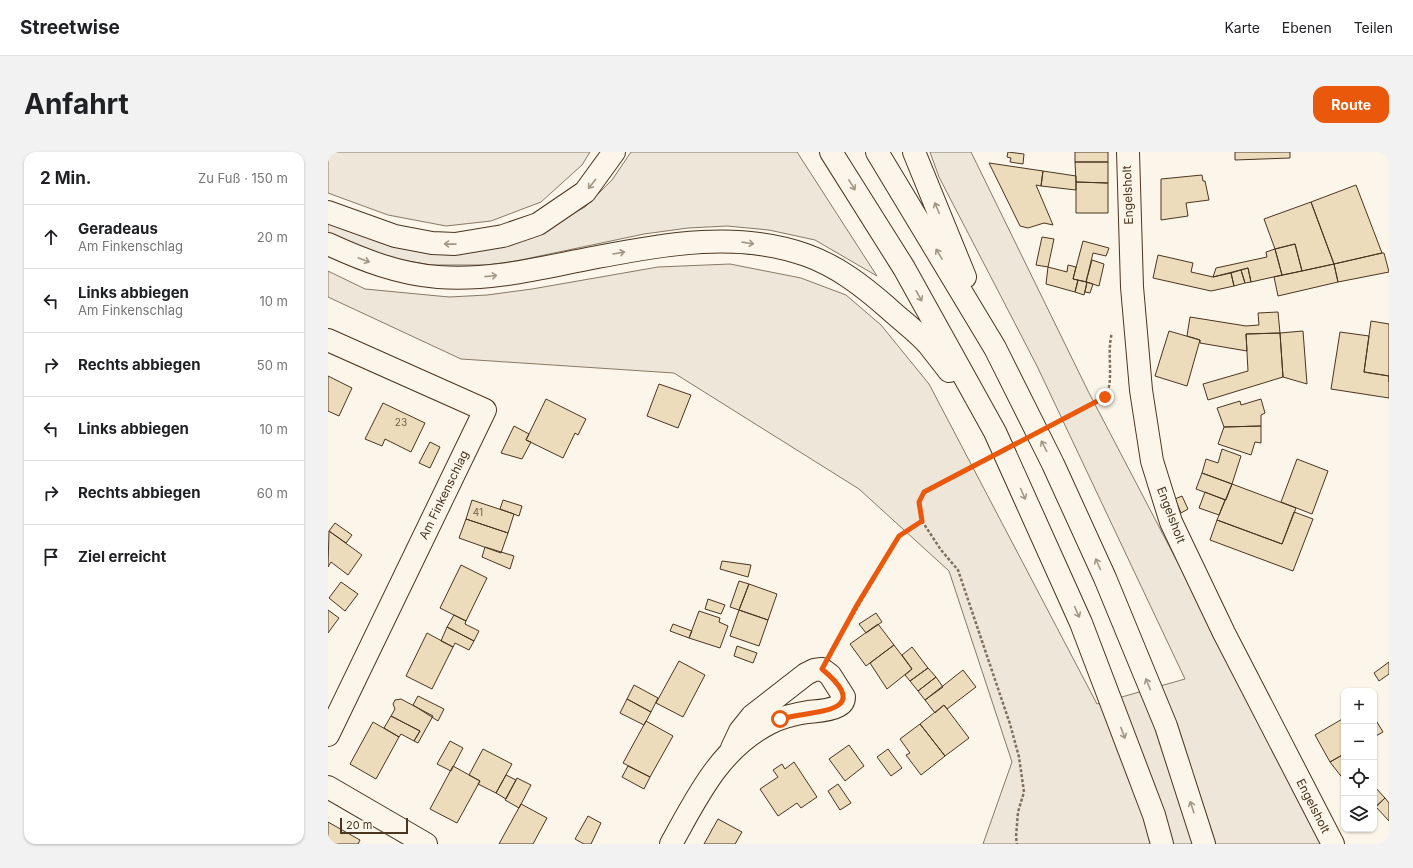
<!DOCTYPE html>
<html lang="de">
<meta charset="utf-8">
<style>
:root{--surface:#fff;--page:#f2f2f2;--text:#202124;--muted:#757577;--line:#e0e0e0;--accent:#ea580c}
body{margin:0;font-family:Inter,sans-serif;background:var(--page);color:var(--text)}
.controls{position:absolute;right:12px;bottom:12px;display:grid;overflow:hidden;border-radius:8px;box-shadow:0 1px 3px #0004}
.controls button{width:36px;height:36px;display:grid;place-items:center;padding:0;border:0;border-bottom:1px solid var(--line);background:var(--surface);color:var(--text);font:20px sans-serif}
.scale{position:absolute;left:12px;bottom:10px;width:68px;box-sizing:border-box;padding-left:4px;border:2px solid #4a3520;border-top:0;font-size:11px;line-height:14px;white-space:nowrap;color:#4a3520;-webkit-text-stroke:3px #fbf6e9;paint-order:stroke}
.stop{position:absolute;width:12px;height:12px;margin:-9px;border:3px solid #ea580c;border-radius:50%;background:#fff}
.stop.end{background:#ea580c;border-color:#fff;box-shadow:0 1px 4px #0008}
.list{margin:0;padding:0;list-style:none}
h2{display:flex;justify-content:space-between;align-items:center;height:52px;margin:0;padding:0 16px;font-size:17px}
h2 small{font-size:13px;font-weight:400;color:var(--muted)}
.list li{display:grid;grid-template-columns:26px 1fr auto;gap:12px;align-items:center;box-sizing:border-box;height:64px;padding:0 16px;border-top:1px solid var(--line)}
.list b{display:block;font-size:15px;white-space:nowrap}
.list p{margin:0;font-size:13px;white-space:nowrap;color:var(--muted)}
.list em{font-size:13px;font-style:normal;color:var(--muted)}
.icon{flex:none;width:22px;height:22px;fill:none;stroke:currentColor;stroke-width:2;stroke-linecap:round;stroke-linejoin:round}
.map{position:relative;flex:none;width:1061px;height:692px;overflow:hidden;border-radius:12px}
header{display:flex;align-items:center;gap:24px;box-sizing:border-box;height:56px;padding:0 20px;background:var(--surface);border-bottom:1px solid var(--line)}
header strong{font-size:19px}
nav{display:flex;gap:22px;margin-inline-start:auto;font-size:14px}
.intro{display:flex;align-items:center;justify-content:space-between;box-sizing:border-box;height:96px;padding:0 24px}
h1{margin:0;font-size:28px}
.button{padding:10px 18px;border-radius:12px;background:var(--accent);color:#fff;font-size:14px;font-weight:700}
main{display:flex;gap:24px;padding:0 24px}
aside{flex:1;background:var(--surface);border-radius:12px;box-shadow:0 1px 3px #0004}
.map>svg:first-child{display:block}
.green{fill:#ede6d9;stroke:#887966}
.building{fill:#ecdcbc;stroke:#4a3520}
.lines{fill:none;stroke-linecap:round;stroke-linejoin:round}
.minor-casing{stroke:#4a3520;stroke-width:24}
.highway-casing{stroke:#4a3520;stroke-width:24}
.path{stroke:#7f6f5c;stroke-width:2.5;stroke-dasharray:3 2;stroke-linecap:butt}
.minor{stroke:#fbf6e9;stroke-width:22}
.highway{stroke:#fbf6e9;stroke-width:22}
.path-bridge{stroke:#7f6f5c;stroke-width:2.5;stroke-dasharray:3 2;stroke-linecap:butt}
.oneway{stroke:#a29684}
.route{stroke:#ea580c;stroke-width:5}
.labels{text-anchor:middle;stroke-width:3;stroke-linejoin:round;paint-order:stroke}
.number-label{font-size:10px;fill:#725f47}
.street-label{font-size:12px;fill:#4a3520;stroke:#fbf6e9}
</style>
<header>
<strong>Streetwise</strong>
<nav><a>Karte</a><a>Ebenen</a><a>Teilen</a></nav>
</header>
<div class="intro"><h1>Anfahrt</h1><a class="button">Route</a></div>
<main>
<aside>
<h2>2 Min.<small>Zu Fuß · 150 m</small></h2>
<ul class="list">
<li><svg class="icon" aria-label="ahead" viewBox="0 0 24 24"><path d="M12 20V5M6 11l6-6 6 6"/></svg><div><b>Geradeaus</b><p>Am Finkenschlag</p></div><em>20 m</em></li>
<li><svg class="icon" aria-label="left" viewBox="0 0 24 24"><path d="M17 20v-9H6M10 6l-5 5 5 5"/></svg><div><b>Links abbiegen</b><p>Am Finkenschlag</p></div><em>10 m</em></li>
<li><svg class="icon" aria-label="right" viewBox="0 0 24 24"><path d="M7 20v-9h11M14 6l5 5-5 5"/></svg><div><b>Rechts abbiegen</b></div><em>50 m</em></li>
<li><svg class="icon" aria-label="left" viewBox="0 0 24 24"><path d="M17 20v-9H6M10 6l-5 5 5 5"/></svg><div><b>Links abbiegen</b></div><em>10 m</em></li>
<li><svg class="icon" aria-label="right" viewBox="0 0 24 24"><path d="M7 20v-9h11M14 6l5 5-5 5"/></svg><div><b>Rechts abbiegen</b></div><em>60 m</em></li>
<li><svg class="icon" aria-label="arrive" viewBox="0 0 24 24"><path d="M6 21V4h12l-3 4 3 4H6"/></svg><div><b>Ziel erreicht</b></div></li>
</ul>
</aside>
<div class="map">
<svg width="1061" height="692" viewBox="0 0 1061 692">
<rect width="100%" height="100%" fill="#fbf6e9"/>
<!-- green -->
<path class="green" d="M0,0H262L254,13L213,50L163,69L118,74L60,63L0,41Z
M303,0H469L549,124L487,88L441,78L399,74L360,76L316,82L188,109L159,113H103L67,107L0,83V69L60,90L204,82L257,55L284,28Z
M602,0H643L760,239L997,692H655L684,610L621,419L531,337L346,221L133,207L0,145V119L37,137L121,145L159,143L204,137L330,115L402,112L473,126L518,143L553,173L601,232L769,552L857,527L709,214L611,25Z"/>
<!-- building -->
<path class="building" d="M680,0L696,2L695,12L682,10L683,6L679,5Z
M747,0H780V10H747Z
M907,0H962V6L907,8Z
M747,10H780V31L748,30Z
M661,11L715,19L713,34L708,33L725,73L716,71L700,76L692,74Z
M715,19L748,24V38L713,34Z
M874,23L875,29H877L881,48L858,51L860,64L833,68V27Z
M748,30L780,31V61H748Z
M1028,33L1054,101L1006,112L983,50Z
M983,50L1006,112L974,119L967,92L947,97L936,67Z
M714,85L726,87L720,115L708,113Z
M755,89L781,96L778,104L765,101L758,130L745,127Z
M967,92L974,119L954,123L947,97Z
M947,97L954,123L923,130L920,116L885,125L888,116L939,105L938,100Z
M1054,101H1056L1061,120L1010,130L1006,112Z
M830,103L865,111L863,120L885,125L903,121L906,134L883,139L825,126Z
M764,108L776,112L771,134L758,130Z
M1006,112L1010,130L950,144L946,125Z
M740,113L748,115L745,127L750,128L747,140L718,132L720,115L739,120Z
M920,116L923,130L917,131L913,118Z
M913,118L917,131L906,134L903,121Z
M750,128L759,130L756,143L747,140Z
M759,130L765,132L762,141L757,140Z
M950,160L952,181L918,182L919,199L872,191V188L859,184L862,165L918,174L931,173L930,161Z
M1043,169L1061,172V230V224L1036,220Z
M841,179L872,188L859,234L827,224Z
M975,179L979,232L955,225L952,181Z
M1012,180L1041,184L1036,220L1061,224V246L1003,237Z
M952,181L955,225L880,248L875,232L920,219L918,182Z
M0,224L24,236L11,264L0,259Z
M331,232L363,243L350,276L319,264Z
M218,247L258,267L250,283L247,281L235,306L198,288Z
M933,247L937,261L933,263V274L896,275L889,256L912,249L913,253Z
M55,251L97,271L83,300L57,287L54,294L37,287Z
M186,274L201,282L198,288L203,290L194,307L173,301Z
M933,274V291L927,290L923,303L890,292L896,275Z
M102,290L112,295L102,316L91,311Z
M894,297L913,304L904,332L874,321L878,307L890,311Z
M969,307L1000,319L984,362L953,350Z
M874,321L904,332L898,348L868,337Z
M904,332L968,356L954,392L889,368Z
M877,340L897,348L891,363L871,356Z
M854,344L860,357L853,361L847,347Z
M144,348L186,362L180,381L138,367Z
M175,348L194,354L191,364L172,357Z
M966,360L985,367L965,419L882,388L889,368L954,392Z
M138,367L180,381L173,401L131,386Z
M7,371L24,383L18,391L1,379Z
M1,379L34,403L20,423L3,410L0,415Z
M157,395L186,404L182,417L154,405Z
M394,409L423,413L420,425L392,417Z
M133,413L159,426L138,469L112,456Z
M411,429L421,432L411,458L402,455Z
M13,430L30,442L17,459L1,446Z
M421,432L449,442L440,468L411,458Z
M380,447L397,453L393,462L377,457Z
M0,458L11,466L0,481Z
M411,458L440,468L431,494L402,484Z
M371,459L392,466L391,470L400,474L392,496L361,486Z
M548,461L554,470L538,481L531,472Z
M126,463L138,469L137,472L151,479L146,489L119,475Z
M345,472L364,479L361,486L342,479Z
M550,472L566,493L538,514L522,492Z
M119,475L146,489L141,498L127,491L125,495L113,489Z
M99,481L125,495L104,537L78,524Z
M566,493L584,517L559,537L542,511Z
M409,494L429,501L425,511L406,504Z
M584,495L600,516L582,529L577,523L584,517L574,503Z
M351,509L377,523L355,565L328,551Z
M1061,510V522L1051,529L1046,521Z
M600,516L608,525L590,539L582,529Z
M635,518L648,535L619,557L616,553L607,561L597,548Z
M608,525L615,535L597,548L590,539Z
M306,533L330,546L323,560L299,547Z
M90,544L116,557L110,569L85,553Z
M73,547L105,564L90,591L86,589L92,579L63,564L67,557L65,552L67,548Z
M299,547L323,560L316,573L292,561Z
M616,553L641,586L617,604L592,572Z
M63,564L92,579L86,589L73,582L71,585L56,576Z
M1046,565L1055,580L1046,585Z
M1016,566V602L1002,610L987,583Z
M318,569L345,584L322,625L295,611Z
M45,570L71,585L48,627L22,612Z
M592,572L617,604L593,623L578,603L582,601L572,587Z
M122,589L135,596L123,619L109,612Z
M521,593L536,614L517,629L501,607Z
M155,597L184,612L168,641L150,632L152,629L141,623Z
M560,597L574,616L563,624L549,605Z
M1016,602V628L1002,610Z
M466,610L489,645L473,656L469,651L450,664L432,637L450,625L445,618L454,612L457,617Z
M125,614L152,629L129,671L102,657Z
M300,614L322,625L316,637L294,625Z
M178,623L188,628L178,647L168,641Z
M189,626L203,633L191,656L177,648Z
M510,632L523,651L512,658L500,639Z
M1046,634L1057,646L1046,656Z
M1057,646L1061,651V669L1048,655Z
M193,652L219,666L205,692H171Z
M260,664L273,671L263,692H256L247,687Z
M390,667L414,680L407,692H376Z
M0,670L32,688L30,692H0Z"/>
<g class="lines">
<defs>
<path id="minor" d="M800,0L804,135L813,238L824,309L843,370L896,481L1005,692
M0,188L157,258L0,583
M0,635L98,692
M343,692C369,645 392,596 442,571C454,565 467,562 480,560C490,559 501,559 510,554C514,552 516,549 516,545L502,523L494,517L486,518L478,522L424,564L412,579L404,596"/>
<path id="highway" d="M503,0L576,116L667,280L753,471L826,663L834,692
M549,0L667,196L725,312L777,426L838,574L876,692
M586,0L637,125
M0,60L67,84L104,91L127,92L175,84L210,72L257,40L286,0
M0,92C35,108 70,122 110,125C163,129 212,116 264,106C334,93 408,78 478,103C509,114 535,134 560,156C573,168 588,179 600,192C607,201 614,210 621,219"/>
</defs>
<!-- minor casing -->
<use href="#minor" class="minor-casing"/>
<!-- highway casing -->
<use href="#highway" class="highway-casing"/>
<!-- path -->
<path class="path" d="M777,245C787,230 778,201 784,181
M594,369L613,398L630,418L682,572L691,605L696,640L690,660L688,685L689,692
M505,497L571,384L594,369C592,351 586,344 605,335"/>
<!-- minor -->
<use href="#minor" class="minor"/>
<!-- highway -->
<use href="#highway" class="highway"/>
<!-- path-bridge -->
<path class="path-bridge" d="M605,335L777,245"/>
</g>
<!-- one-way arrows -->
<defs><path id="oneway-shaft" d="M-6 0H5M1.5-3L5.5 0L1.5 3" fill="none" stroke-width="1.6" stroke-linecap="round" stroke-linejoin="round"/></defs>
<g class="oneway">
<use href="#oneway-shaft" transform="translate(264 32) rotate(128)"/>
<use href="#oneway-shaft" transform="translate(524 33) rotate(58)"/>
<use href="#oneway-shaft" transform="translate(609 56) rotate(-113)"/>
<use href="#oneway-shaft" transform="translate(420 91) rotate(8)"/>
<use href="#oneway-shaft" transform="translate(122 92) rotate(-179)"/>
<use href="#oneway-shaft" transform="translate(291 101) rotate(-10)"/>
<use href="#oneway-shaft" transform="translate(611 102) rotate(-121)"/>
<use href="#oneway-shaft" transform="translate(36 108) rotate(20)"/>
<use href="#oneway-shaft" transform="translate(163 124) rotate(-6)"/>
<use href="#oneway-shaft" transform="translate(591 144) rotate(61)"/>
<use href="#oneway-shaft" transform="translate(716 294) rotate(-117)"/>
<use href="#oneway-shaft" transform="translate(695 342) rotate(66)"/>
<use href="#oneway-shaft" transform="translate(770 412) rotate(-114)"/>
<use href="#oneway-shaft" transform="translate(749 460) rotate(66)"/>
<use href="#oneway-shaft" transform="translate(820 532) rotate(-112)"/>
<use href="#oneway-shaft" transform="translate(795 581) rotate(69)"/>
<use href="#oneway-shaft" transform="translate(864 655) rotate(-108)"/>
</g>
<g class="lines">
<!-- route -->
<path class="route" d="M452,567C483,558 549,563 494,517L529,453L571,384L594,369L591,350L596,340L777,245"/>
</g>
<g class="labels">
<!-- number labels -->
<g class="number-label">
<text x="73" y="274">23</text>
<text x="150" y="364">41</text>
</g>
<!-- street labels -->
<g class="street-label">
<text transform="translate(800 43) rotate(-92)" y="4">Engelsholt</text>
<text transform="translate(116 343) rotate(-64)" y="4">Am Finkenschlag</text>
<text transform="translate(843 363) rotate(69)" y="4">Engelsholt</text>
<text transform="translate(985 654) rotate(63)" y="4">Engelsholt</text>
</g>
</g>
</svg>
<div class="controls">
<button>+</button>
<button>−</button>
<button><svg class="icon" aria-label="locate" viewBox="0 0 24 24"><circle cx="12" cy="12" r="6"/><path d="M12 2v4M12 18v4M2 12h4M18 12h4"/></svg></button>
<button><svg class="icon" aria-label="layers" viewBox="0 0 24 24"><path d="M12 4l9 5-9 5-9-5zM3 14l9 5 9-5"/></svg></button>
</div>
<div class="scale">20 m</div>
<div class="stop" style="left:452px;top:567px"></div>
<div class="stop end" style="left:777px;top:245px"></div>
</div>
</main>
